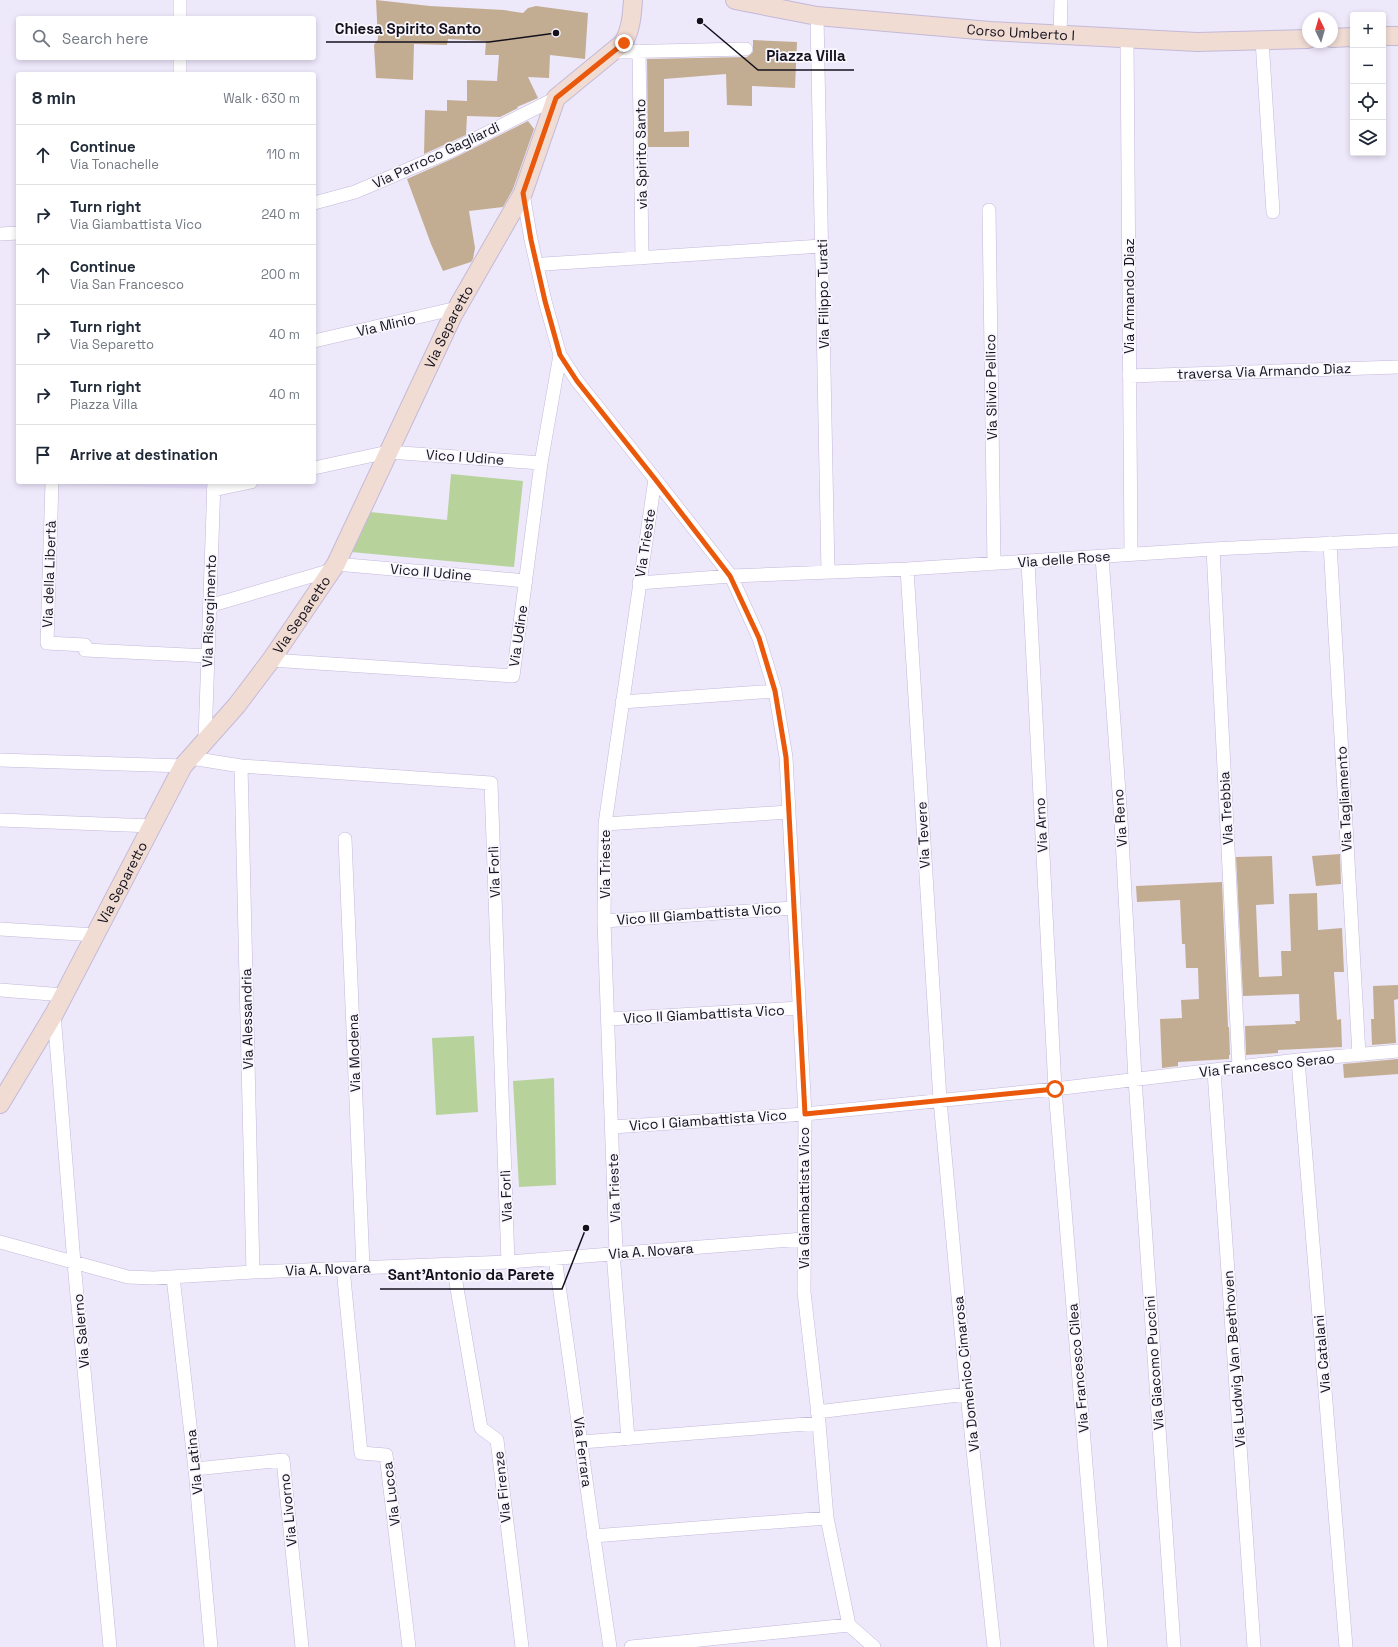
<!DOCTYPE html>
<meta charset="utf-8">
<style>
:root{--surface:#fff;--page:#f2f2f3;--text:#1f2937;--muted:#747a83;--line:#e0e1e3}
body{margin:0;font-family:"Space Grotesk",sans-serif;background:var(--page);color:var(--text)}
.controls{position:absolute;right:12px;top:12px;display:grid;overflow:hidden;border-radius:4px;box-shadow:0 2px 6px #0003}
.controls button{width:36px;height:36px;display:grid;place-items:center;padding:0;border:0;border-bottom:1px solid var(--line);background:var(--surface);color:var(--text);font:20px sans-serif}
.compass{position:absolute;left:1302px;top:12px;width:36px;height:36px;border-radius:50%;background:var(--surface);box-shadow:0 2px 6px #0003;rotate:355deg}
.stop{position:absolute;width:12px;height:12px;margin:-9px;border:3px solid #ea580c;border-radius:50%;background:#fff}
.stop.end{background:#ea580c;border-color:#fff;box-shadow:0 1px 4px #0008}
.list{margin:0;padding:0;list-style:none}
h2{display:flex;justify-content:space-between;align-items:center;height:52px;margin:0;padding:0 16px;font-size:17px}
h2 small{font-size:13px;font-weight:400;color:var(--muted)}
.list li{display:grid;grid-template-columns:26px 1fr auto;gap:12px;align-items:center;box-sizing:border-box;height:60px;padding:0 16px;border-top:1px solid var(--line)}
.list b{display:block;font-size:15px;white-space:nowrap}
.list p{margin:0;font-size:13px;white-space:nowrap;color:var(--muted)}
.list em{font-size:13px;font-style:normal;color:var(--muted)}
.icon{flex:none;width:22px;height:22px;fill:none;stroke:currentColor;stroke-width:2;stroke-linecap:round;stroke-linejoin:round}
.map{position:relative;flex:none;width:1398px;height:1647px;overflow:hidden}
.search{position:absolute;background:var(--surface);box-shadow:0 2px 6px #0003;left:16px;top:16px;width:300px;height:44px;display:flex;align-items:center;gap:10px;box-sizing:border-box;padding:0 14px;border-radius:4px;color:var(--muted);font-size:15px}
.panel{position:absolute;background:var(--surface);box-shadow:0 2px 6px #0003;left:16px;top:72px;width:300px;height:412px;border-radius:4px}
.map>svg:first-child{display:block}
.built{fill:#e8defe}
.green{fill:#b7d39b}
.building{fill:#c3ad92}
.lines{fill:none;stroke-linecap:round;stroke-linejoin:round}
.street-casing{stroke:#c3b9d8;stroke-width:14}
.secondary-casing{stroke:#c3b9d8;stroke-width:20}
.street{stroke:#fff;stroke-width:13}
.secondary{stroke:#f1dcd4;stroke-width:18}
.route{stroke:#ea580c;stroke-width:5}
.labels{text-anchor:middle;stroke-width:3.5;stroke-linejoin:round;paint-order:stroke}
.street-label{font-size:14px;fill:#14111c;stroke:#f9f7fe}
.leader{fill:none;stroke:#14111c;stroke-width:1.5}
.callout-dot{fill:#14111c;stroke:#f9f7fe;stroke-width:1.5}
.callout-label{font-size:15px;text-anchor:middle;font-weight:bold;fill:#14111c;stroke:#f9f7fe;stroke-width:3.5;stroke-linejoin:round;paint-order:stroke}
</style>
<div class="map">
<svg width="1398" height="1647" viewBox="0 0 1398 1647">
<rect width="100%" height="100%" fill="#eee8fb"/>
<!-- built -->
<path class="built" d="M58,482H206V489L58,484Z"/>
<!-- green -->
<path class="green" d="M451,474L523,481L514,567L351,552L370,512L447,520Z
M474,1036L478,1112L436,1115L432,1038Z
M554,1078L556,1185L519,1187L513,1081Z"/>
<!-- building -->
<path class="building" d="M376,0L430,6L504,10L523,13L528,8L536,6L588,13L585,59L550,55L549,78L528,77L538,98L517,107L518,108L500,117L467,116L466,135L424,154L425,110L447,111V100L467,101V80L497,81L499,55H485L486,41L448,39L447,45L414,44L413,80L376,78L374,45L378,39Z
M753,40L797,42L795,88L752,86V106L727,105L726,74L664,79V132L689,131V147H648L647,59L747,57L753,52Z
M528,121L534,129L513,189L503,207L469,211L475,248L473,259L471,262L443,271L431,244L407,179L454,158Z
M1340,854L1341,884L1316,886L1312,856Z
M1272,856L1274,904L1256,905L1259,977L1282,976L1281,951H1291L1289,894L1317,893L1318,930L1342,928L1344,972H1334L1337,1020L1341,1019L1342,1047L1278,1050V1053L1246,1055L1245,1026L1296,1024L1295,1021H1300L1299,994L1243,996L1236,857Z
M1222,882L1228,1027H1229L1230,1055H1229V1059L1178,1062V1066L1162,1068L1160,1019L1182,1018L1181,1000L1199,999L1198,968H1186L1185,944H1182L1180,900L1137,902L1136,886Z
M1398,985V999L1394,1000L1396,1043L1372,1045L1371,1019H1374L1373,986Z
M1398,1059V1074L1344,1078L1343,1064Z"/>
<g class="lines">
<defs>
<path id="street" d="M817,16L828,572
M180,18V0
M1060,35L1061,0
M1127,39L1131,554
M1262,40L1273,212
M639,51L642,258
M613,52L746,49
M180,74V58
M523,193L531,240L545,301L560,355L577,381L655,479L731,576L759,638L775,691L786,757L805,1114L804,1292L819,1423L827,1518L849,1625L874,1647
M314,203L355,192L451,151L556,98
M989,210L994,564
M0,234L18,233
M544,264L822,246
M314,341L457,308
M1129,376L1398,367
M314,468L388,452L541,463
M52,482L47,643L85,645V650L208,656
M213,490L251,482
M1330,543L1359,1055
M1213,549L1239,1067
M1102,557L1121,820L1135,1079L1174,1647
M1028,562L1055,1089L1101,1647
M336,564L526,581
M907,569L940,1100L967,1394L994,1647
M639,583L731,576L907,569L1213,549L1398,540
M209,606L332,570
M271,660L513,676L541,463L560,355
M622,702L775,691
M205,740L214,482
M191,758L241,766L491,783L508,1262
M0,760L183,766
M241,766L253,1272
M0,820L152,826
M605,824L789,812
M345,839L363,1267
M604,921L793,908
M0,929L95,935
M0,990L64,995
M54,1014L74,1263L110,1647
M609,1019L799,1008
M1298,1060L1346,1647
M1214,1071L1254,1647
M612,1127L805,1114L1055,1089L1298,1060L1398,1051
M0,1242L128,1277L154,1278L253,1272L508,1262L804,1239
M613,1253L628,1439
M616,1253L604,921L605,824L655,479
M555,1258C574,1387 590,1517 610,1647
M453,1265L481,1428L497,1440L522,1647
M343,1268L361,1453L386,1455L409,1647
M173,1277L195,1469L211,1647
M817,1412L967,1394
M582,1442L819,1423
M195,1469L283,1460L302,1647
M593,1536L827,1518
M631,1647L849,1625"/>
<g id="secondary">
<path id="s1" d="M735,0L817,16L990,31L1197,42L1308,39"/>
<path d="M1383,36H1398"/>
<path d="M1332,38L1353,37"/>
<path id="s2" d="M0,1104L54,1014L183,766L237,705L271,660L336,564L453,315L523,193L556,98L623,43C631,30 632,15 633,0"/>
</g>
</defs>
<!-- street casing -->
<use href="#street" class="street-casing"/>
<!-- secondary casing -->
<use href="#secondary" class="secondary-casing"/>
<!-- street -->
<use href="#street" class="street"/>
<!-- secondary -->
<use href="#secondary" class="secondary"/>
</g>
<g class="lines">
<!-- route -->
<path class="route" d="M624,43L556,98L523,193L531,240L545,301L560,355L577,381L655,479L730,576L759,638L775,691L786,757L805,1114L1055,1089"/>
</g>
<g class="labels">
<!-- street labels -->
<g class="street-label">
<text dy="5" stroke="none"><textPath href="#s1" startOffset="288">Corso Umberto I</textPath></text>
<text transform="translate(641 154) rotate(-91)" y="5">via Spirito Santo</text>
<text transform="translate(436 155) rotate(-25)" y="5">Via Parroco Gagliardi</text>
<text transform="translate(823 294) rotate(-91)" y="5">Via Filippo Turati</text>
<text transform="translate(1129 296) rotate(-90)" y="5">Via Armando Diaz</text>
<text transform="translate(386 325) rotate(-13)" y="5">Via Minio</text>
<text dy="5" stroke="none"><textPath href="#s2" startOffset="901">Via Separetto</textPath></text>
<text transform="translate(1264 371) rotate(-2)" y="5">traversa Via Armando Diaz</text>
<text transform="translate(991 387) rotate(-91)" y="5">Via Silvio Pellico</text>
<text transform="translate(465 457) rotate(4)" y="5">Vico I Udine</text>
<text transform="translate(645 543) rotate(-81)" y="5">Via Trieste</text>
<text transform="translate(1064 559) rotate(-4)" y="5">Via delle Rose</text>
<text transform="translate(431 572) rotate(5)" y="5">Vico II Udine</text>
<text transform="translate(49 574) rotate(-88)" y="5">Via della Libertà</text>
<text transform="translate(209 611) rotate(-88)" y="5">Via Risorgimento</text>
<text dy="5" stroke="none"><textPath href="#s2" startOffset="577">Via Separetto</textPath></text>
<text transform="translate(518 636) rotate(-82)" y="5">Via Udine</text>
<text transform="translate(1344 799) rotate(-93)" y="5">Via Tagliamento</text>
<text transform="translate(1226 808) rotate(-93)" y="5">Via Trebbia</text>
<text transform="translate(1120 818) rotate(-94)" y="5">Via Reno</text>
<text transform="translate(1041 825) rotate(-93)" y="5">Via Arno</text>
<text transform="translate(923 835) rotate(-93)" y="5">Via Tevere</text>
<text transform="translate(605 864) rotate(-90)" y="5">Via Trieste</text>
<text transform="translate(494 872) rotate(-92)" y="5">Via Forlì</text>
<text dy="5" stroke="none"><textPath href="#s2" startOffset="253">Via Separetto</textPath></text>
<text transform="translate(699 914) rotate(-4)" y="5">Vico III Giambattista Vico</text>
<text transform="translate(704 1014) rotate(-3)" y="5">Vico II Giambattista Vico</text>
<text transform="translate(247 1019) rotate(-91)" y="5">Via Alessandria</text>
<text transform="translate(354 1053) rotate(-92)" y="5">Via Modena</text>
<text transform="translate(1267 1065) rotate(-6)" y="5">Via Francesco Serao</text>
<text transform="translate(708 1120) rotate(-4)" y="5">Vico I Giambattista Vico</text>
<text transform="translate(614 1188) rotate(-92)" y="5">Via Trieste</text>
<text transform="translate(506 1196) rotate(-92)" y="5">Via Forlì</text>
<text transform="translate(804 1198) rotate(-90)" y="5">Via Giambattista Vico</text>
<text transform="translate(651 1251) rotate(-4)" y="5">Via A. Novara</text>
<text transform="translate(328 1269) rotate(-2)" y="5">Via A. Novara</text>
<text transform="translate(81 1331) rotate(-95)" y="5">Via Salerno</text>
<text transform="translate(1322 1354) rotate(-95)" y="5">Via Catalani</text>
<text transform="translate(1234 1359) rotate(-94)" y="5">Via Ludwig Van Beethoven</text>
<text transform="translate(1154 1363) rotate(-94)" y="5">Via Giacomo Puccini</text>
<text transform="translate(1078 1368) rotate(-95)" y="5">Via Francesco Cilea</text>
<text transform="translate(966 1374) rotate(-96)" y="5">Via Domenico Cimarosa</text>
<text transform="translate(583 1452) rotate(83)" y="5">Via Ferrara</text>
<text transform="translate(194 1462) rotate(-96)" y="5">Via Latina</text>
<text transform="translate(502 1487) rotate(-96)" y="5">Via Firenze</text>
<text transform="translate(391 1494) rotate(-97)" y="5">Via Lucca</text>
<text transform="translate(288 1510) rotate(-96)" y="5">Via Livorno</text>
</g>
</g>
<!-- callouts -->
<path class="leader" d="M556 33L489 42H326M700 21L758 70H854M586 1228L562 1289H380"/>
<g class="callout-dot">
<circle cx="556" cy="33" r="4"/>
<circle cx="700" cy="21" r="4"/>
<circle cx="586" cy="1228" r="4"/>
</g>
<g class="callout-label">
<text x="408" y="34">Chiesa Spirito Santo</text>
<text x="806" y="61">Piazza Villa</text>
<text x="471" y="1280">Sant'Antonio da Parete</text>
</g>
</svg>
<div class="controls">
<button>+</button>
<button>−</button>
<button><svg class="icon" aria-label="locate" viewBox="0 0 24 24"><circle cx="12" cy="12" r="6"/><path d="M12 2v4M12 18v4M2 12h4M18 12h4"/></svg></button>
<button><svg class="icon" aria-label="layers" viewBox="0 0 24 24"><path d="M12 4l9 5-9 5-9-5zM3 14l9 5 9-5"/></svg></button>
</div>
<svg class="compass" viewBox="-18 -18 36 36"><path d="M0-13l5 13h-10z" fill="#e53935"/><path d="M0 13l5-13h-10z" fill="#747a83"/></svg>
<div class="stop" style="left:1055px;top:1089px"></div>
<div class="stop end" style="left:624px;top:43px"></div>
<div class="search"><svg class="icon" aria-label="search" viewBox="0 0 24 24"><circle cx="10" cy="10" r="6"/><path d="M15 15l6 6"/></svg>Search here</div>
<section class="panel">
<h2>8 min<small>Walk · 630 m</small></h2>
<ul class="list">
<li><svg class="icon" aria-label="ahead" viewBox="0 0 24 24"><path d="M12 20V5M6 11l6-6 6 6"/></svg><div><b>Continue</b><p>Via Tonachelle</p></div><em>110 m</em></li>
<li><svg class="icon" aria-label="right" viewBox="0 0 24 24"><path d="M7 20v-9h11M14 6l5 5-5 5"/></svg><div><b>Turn right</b><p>Via Giambattista Vico</p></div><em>240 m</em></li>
<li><svg class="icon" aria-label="ahead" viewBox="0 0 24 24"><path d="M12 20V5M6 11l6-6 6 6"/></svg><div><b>Continue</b><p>Via San Francesco</p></div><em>200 m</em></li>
<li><svg class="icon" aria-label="right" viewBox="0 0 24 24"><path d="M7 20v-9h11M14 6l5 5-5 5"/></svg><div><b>Turn right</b><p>Via Separetto</p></div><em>40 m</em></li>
<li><svg class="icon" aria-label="right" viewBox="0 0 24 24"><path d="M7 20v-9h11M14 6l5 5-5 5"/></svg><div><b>Turn right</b><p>Piazza Villa</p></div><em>40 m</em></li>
<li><svg class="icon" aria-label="arrive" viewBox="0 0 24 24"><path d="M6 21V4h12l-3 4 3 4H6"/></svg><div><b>Arrive at destination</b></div></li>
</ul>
</section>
</div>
